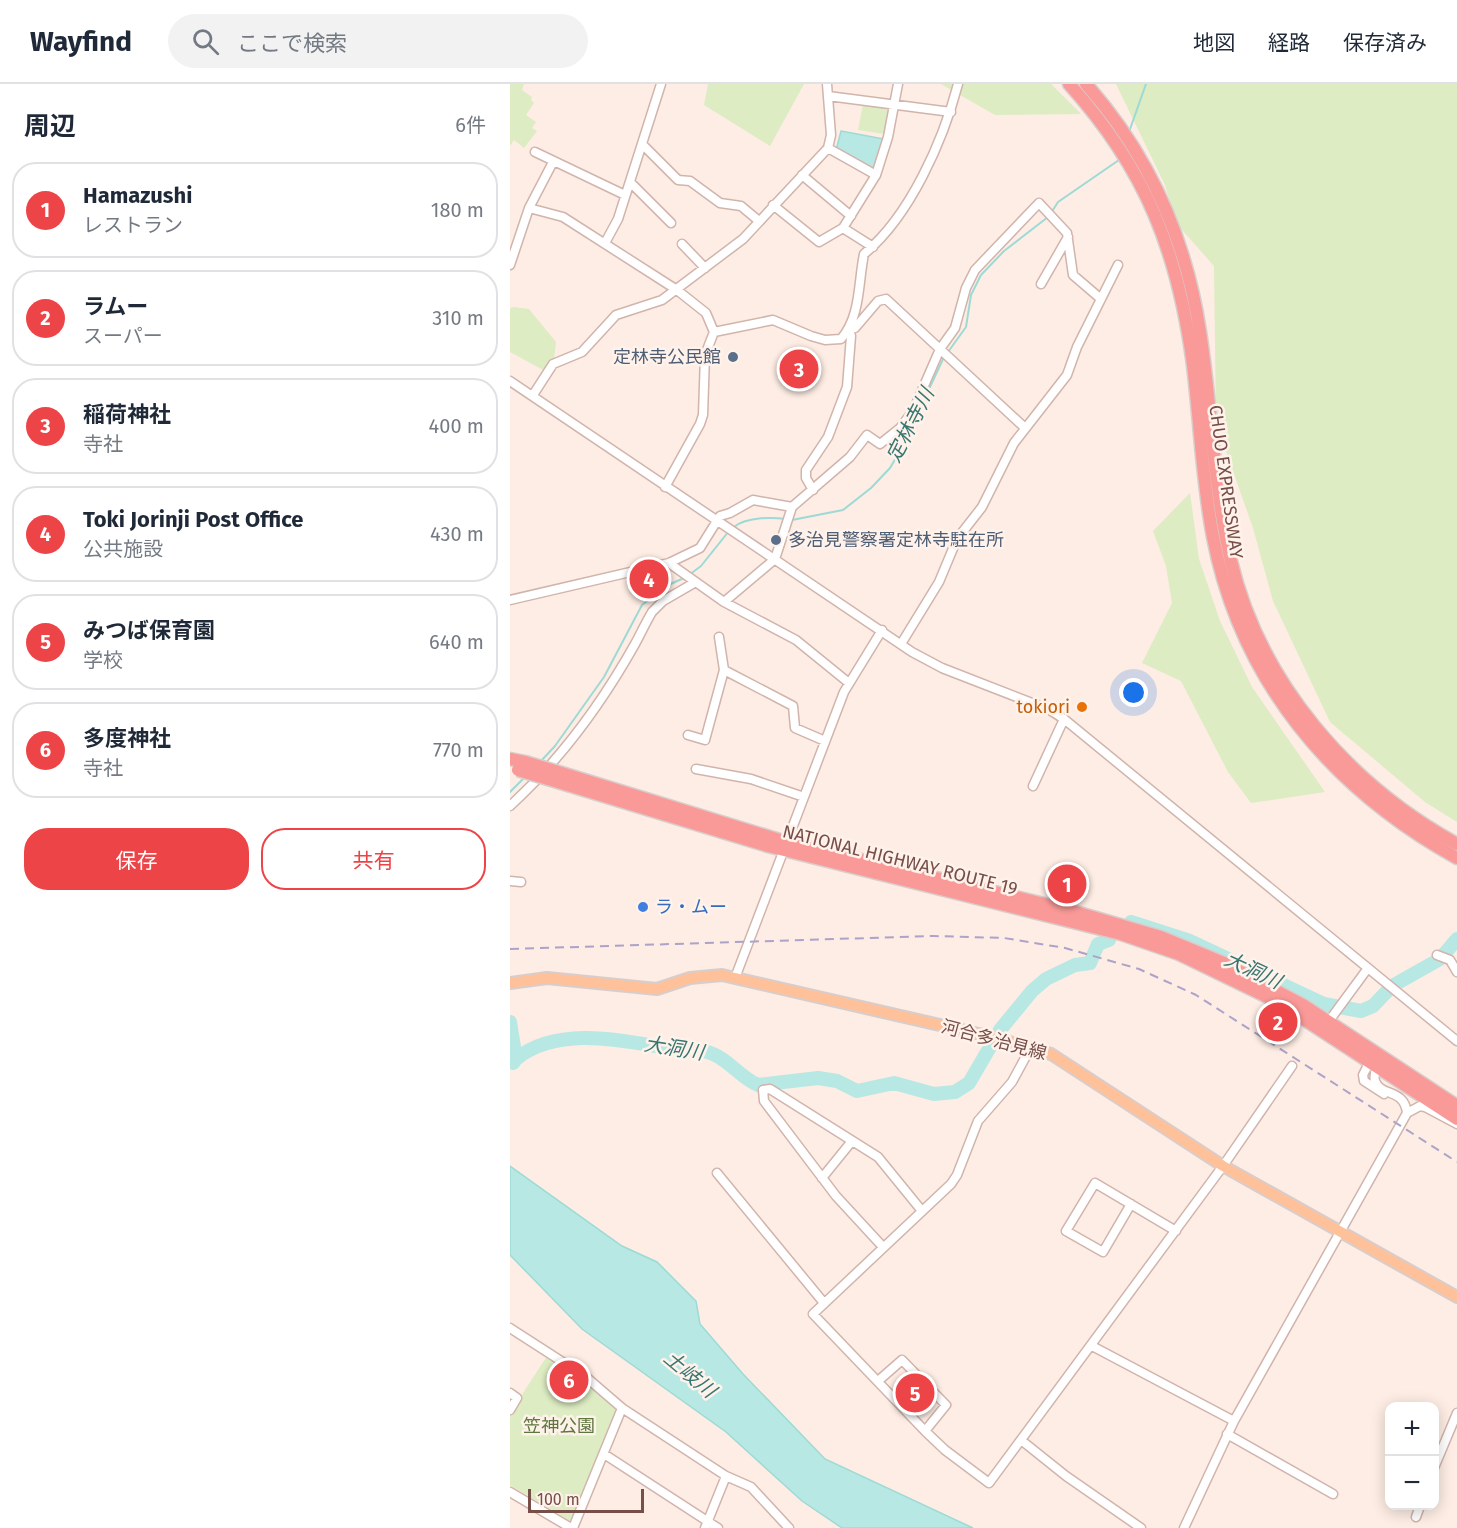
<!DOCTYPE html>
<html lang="ja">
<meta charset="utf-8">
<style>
:root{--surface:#fff;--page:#f2f2f3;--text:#1f2937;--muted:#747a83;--line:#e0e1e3;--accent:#ed4447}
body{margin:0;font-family:"Fira Sans","Noto Sans JP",sans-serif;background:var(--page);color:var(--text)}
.controls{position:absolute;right:18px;bottom:18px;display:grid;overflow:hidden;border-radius:12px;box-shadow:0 3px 15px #0003}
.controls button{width:54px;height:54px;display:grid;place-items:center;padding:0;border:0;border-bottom:2px solid var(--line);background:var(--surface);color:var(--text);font:30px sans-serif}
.scale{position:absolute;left:18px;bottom:15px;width:116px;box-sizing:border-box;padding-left:6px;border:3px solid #774e48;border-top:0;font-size:16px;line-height:21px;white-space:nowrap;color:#774e48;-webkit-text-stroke:4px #fff2eb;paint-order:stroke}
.you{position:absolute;left:624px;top:609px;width:21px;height:21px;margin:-15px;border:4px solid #fff;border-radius:50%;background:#1a73e8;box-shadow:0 0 0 9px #1a73e833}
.badge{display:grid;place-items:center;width:39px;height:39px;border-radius:50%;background:var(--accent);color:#fff;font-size:20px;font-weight:700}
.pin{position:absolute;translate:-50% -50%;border:3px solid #fff;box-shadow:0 2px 6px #0006}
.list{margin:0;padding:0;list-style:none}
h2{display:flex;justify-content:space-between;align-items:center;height:78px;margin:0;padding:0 24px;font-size:26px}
h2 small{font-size:20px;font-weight:400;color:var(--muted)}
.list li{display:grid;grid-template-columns:39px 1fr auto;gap:18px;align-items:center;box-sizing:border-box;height:96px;margin:0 12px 12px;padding:0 12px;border:2px solid var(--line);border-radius:24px}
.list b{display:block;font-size:22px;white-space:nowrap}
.list p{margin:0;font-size:20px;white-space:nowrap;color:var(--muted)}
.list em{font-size:20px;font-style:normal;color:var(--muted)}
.actions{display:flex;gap:12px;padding:18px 24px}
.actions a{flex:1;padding:14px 0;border:2px solid var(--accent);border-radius:24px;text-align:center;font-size:21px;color:var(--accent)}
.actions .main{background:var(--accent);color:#fff}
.icon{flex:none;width:33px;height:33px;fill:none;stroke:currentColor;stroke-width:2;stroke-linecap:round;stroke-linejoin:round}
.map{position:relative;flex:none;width:947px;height:1444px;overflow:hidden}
header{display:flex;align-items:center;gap:36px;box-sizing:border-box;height:84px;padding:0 30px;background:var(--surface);border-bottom:2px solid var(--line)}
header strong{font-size:28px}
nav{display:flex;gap:33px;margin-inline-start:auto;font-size:21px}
.search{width:420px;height:54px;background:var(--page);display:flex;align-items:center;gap:15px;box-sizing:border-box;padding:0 21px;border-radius:33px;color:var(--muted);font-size:22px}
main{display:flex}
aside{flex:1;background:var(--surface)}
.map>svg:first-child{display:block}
.green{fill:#ddecc2}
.water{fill:#b7e8e3;stroke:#9ddad5;stroke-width:1.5}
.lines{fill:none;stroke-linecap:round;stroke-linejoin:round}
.stream{stroke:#9ddad5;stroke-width:2}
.river{stroke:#b7e8e3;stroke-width:14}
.minor-casing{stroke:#d1b4ac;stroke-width:11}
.major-casing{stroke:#d9cdcc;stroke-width:14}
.highway-casing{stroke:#d9cdcc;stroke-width:15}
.minor{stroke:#fff;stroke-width:8}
.major{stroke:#ffc19a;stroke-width:10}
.highway{stroke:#fa9a98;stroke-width:12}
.rail{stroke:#ada2c8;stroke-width:2;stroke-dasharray:9 6;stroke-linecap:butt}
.highway-bridge-casing{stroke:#d9cdcc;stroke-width:15;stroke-linecap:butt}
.highway-bridge{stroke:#fa9a98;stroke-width:12}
.service-dot{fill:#5c6f8a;stroke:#fff2eb;stroke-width:2}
.food-dot{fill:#e8710a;stroke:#fff2eb;stroke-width:2}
.shop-dot{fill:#3f7fe0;stroke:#fff2eb;stroke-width:2}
.labels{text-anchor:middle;stroke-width:5;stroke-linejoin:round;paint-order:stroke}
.service-label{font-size:18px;fill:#4e5e75;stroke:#fff2eb;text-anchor:end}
.street-label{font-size:18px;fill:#774e48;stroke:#fff2eb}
.food-label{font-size:18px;fill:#c56008;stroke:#fff2eb;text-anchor:end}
.shop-label{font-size:18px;fill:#366cbe;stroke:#fff2eb;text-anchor:start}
.park-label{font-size:18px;fill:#5d783d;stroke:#fff2eb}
.water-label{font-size:20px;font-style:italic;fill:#387671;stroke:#fff2eb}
</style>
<header>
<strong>Wayfind</strong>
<div class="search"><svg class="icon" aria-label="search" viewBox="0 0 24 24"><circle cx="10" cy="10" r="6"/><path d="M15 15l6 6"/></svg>ここで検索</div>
<nav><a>地図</a><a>経路</a><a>保存済み</a></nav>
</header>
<main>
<aside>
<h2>周辺<small>6件</small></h2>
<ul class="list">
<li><span class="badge">1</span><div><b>Hamazushi</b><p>レストラン</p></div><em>180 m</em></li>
<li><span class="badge">2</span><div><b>ラムー</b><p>スーパー</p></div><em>310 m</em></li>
<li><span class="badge">3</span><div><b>稲荷神社</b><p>寺社</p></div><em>400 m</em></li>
<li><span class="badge">4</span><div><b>Toki Jorinji Post Office</b><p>公共施設</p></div><em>430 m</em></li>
<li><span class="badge">5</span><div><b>みつば保育園</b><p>学校</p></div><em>640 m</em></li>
<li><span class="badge">6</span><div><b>多度神社</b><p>寺社</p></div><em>770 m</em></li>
</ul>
<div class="actions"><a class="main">保存</a><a>共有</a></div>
</aside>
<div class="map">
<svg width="947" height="1444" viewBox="0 0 947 1444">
<rect width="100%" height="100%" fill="#fdede4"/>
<!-- green -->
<path class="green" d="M0,0H14L12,6L22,13L21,16L24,19L16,31L26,38L22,44L27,47L14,64L4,56L0,62Z
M198,0H294L260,62L194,21Z
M431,0H541L571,30L485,31Z
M606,0H947V738L915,718L820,638L763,517L743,444L706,339L704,182L666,139L655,101Z
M353,20L382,23L374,50L348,46Z
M4,223L19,225L46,258L44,275L35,287L0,268V224Z
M680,409L689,475L710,537L742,603L815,708L741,719L718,688L671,597L632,579L662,519L656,482L643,447Z
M37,1272L75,1297L108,1328L62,1438L0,1401V1329Z"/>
<!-- water -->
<path class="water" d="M331,47L374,55L365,87L326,66Z
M0,1082L112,1162L147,1178L186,1217L190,1240L233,1290L315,1375L463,1444H332L292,1417L216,1348L72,1245L0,1171Z"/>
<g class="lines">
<!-- stream -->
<path class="stream" d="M619,48L636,0
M541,129L548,118L609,76
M438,268L456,243L461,211L471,191L494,167L538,133
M282,436L333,426L361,404L380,384L390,367L434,273
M224,443C236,433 261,433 276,435
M179,491L191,482L219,447
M31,677L45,662L94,593L132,521L156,502L174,494
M0,708L14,694"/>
<!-- river -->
<path class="river" d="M621,838L680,857L814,920L851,927L863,922L882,902L930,875L947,855
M0,938L6,975L3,979
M6,975C47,942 110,956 157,964C172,966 190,964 203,970C220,977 231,994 248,1001L308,994L327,997L347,1007L384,999L424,1010L445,1008L459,999L490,946L522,907L536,895L565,881L580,879L588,860L599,856"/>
<defs>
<path id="minor" d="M318,12L441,28
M132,60L168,96L180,97L210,119L231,122L249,137
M318,64L366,91
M25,68L115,111
M292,91L341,132
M120,98L161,139
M263,121L309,158L333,144L366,91L378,53L388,0
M19,124L53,133L167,206L196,229L204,248
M333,144L363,163
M95,159L108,135L151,0
M172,160L195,184
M0,181L19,124L43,78
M531,200L558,153
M345,244L368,217L376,215L514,343
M0,297L402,568L432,584L540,626L554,635L947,957
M23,311L43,280L72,268L106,231L152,216L233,155L318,64L321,51L317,0
M155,403L190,340L193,331L195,271L204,248L263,236L301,252L315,256L331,255C351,232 348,199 354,170C400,132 433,57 448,0
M303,406L296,394V386L318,353L337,303L341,252L339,246
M159,479L214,518L286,556L339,599
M0,516L159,479L190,464L210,432L220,429L243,416L282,423
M214,518L265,475L282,423L340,373L357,351L370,360L390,344L403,327L430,265L445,244L456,204L465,186L529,119L557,149L563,191L591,215
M209,553L214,586L283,622L285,644L315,657
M391,560L429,498L447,455L472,423L504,359L557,291L567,263L608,181
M178,651L195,656L214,586
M186,685L241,695L294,713
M523,702L554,635
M0,722C49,677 92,619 125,560C131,549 136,538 142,528L153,517L184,499
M0,797L11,798
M927,871L940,876L947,888
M225,894L334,608L372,546
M819,937L858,884
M521,963L502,998L468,1037L447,1091L441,1100L303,1230L415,1347L435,1366L479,1399L713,1082L782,982
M862,973L853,991L854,997L874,1010
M897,1029L910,1022L915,1023L947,1040
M207,1089L314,1219
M312,1094L342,1057
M621,1120L593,1168L556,1147L585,1099L666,1147
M373,1163L326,1112L254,1017L253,1006L260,1005L368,1073L412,1127
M0,1244L76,1293L112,1324L216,1392L241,1403L279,1444
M582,1262L724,1337
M368,1297L392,1276L436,1321L415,1347
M0,1309L7,1314L0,1326
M717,1350L823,1410
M511,1356L556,1392L631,1444
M94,1370L208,1444
M924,1384L947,1329
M0,1408L61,1444
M906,1433L910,1422
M63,1444L112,1324
M195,1444L216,1392
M674,1444L724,1337L897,1029C894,1004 871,1013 865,997C863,991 867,984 867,978"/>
<path id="major" d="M0,899L37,894L147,905L180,894L212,891L482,953L541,970L713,1082L947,1213"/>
<path id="highway" d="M559,0C636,85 668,168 683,281C690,338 692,396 703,453C731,597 821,704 947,774
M576,0C638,70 676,155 690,248C702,324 703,402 721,477C750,599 839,701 947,760
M0,675L15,678
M45,687L276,758L555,825L651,853L714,879L793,921L947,1022
M38,695L258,762L611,850L669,870L766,917L947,1035"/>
</defs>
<!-- minor casing -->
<use href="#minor" class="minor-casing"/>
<!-- major casing -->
<use href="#major" class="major-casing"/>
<!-- highway casing -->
<use href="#highway" class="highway-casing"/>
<!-- minor -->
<use href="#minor" class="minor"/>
<!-- major -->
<use href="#major" class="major"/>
<!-- highway -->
<use href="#highway" class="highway"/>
<!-- rail -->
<path class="rail" d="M0,865L423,852L494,854L555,864L629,885L686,911L947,1078"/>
<defs>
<path id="highway-bridge" d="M15,678L45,687
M8,686L38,695"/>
</defs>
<!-- highway-bridge casing -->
<use href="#highway-bridge" class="highway-bridge-casing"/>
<!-- highway-bridge -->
<use href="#highway-bridge" class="highway-bridge"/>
</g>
<!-- markers -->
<g class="service-dot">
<circle cx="223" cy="273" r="6"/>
<circle cx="266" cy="456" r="6"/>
</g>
<circle class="food-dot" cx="572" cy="623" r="6"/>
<circle class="shop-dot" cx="133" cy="823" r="6"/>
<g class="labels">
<!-- service labels -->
<g class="service-label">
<text x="211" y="279">定林寺公民館</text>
<text x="278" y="462" text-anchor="start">多治見警察署定林寺駐在所</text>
</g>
<!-- street labels -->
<g class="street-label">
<text transform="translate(716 398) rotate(82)" y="6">CHUO EXPRESSWAY</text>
<text transform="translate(390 776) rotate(14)" y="6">NATIONAL HIGHWAY ROUTE 19</text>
<text transform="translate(484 956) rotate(15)" y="6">河合多治見線</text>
</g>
<!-- food labels -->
<g class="food-label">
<text x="560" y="629">tokiori</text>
</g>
<!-- shop labels -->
<g class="shop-label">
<text x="145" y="829">ラ・ムー</text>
</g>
<!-- park labels -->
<g class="park-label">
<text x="49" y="1348">笠神公園</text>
</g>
<!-- water labels -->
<g class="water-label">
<text transform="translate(400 341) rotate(-63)" y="7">定林寺川</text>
<text transform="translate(743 886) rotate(25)" y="7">大洞川</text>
<text transform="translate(164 964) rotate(9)" y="7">大洞川</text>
<text transform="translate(180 1290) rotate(40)" y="7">土岐川</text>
</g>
</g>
</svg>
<div class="controls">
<button>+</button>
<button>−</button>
</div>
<div class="scale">100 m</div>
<div class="you"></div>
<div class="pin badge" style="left:557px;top:800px">1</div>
<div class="pin badge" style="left:768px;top:938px">2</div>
<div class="pin badge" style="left:289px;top:285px">3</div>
<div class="pin badge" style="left:139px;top:495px">4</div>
<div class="pin badge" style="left:405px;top:1309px">5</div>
<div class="pin badge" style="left:59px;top:1296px">6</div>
</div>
</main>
